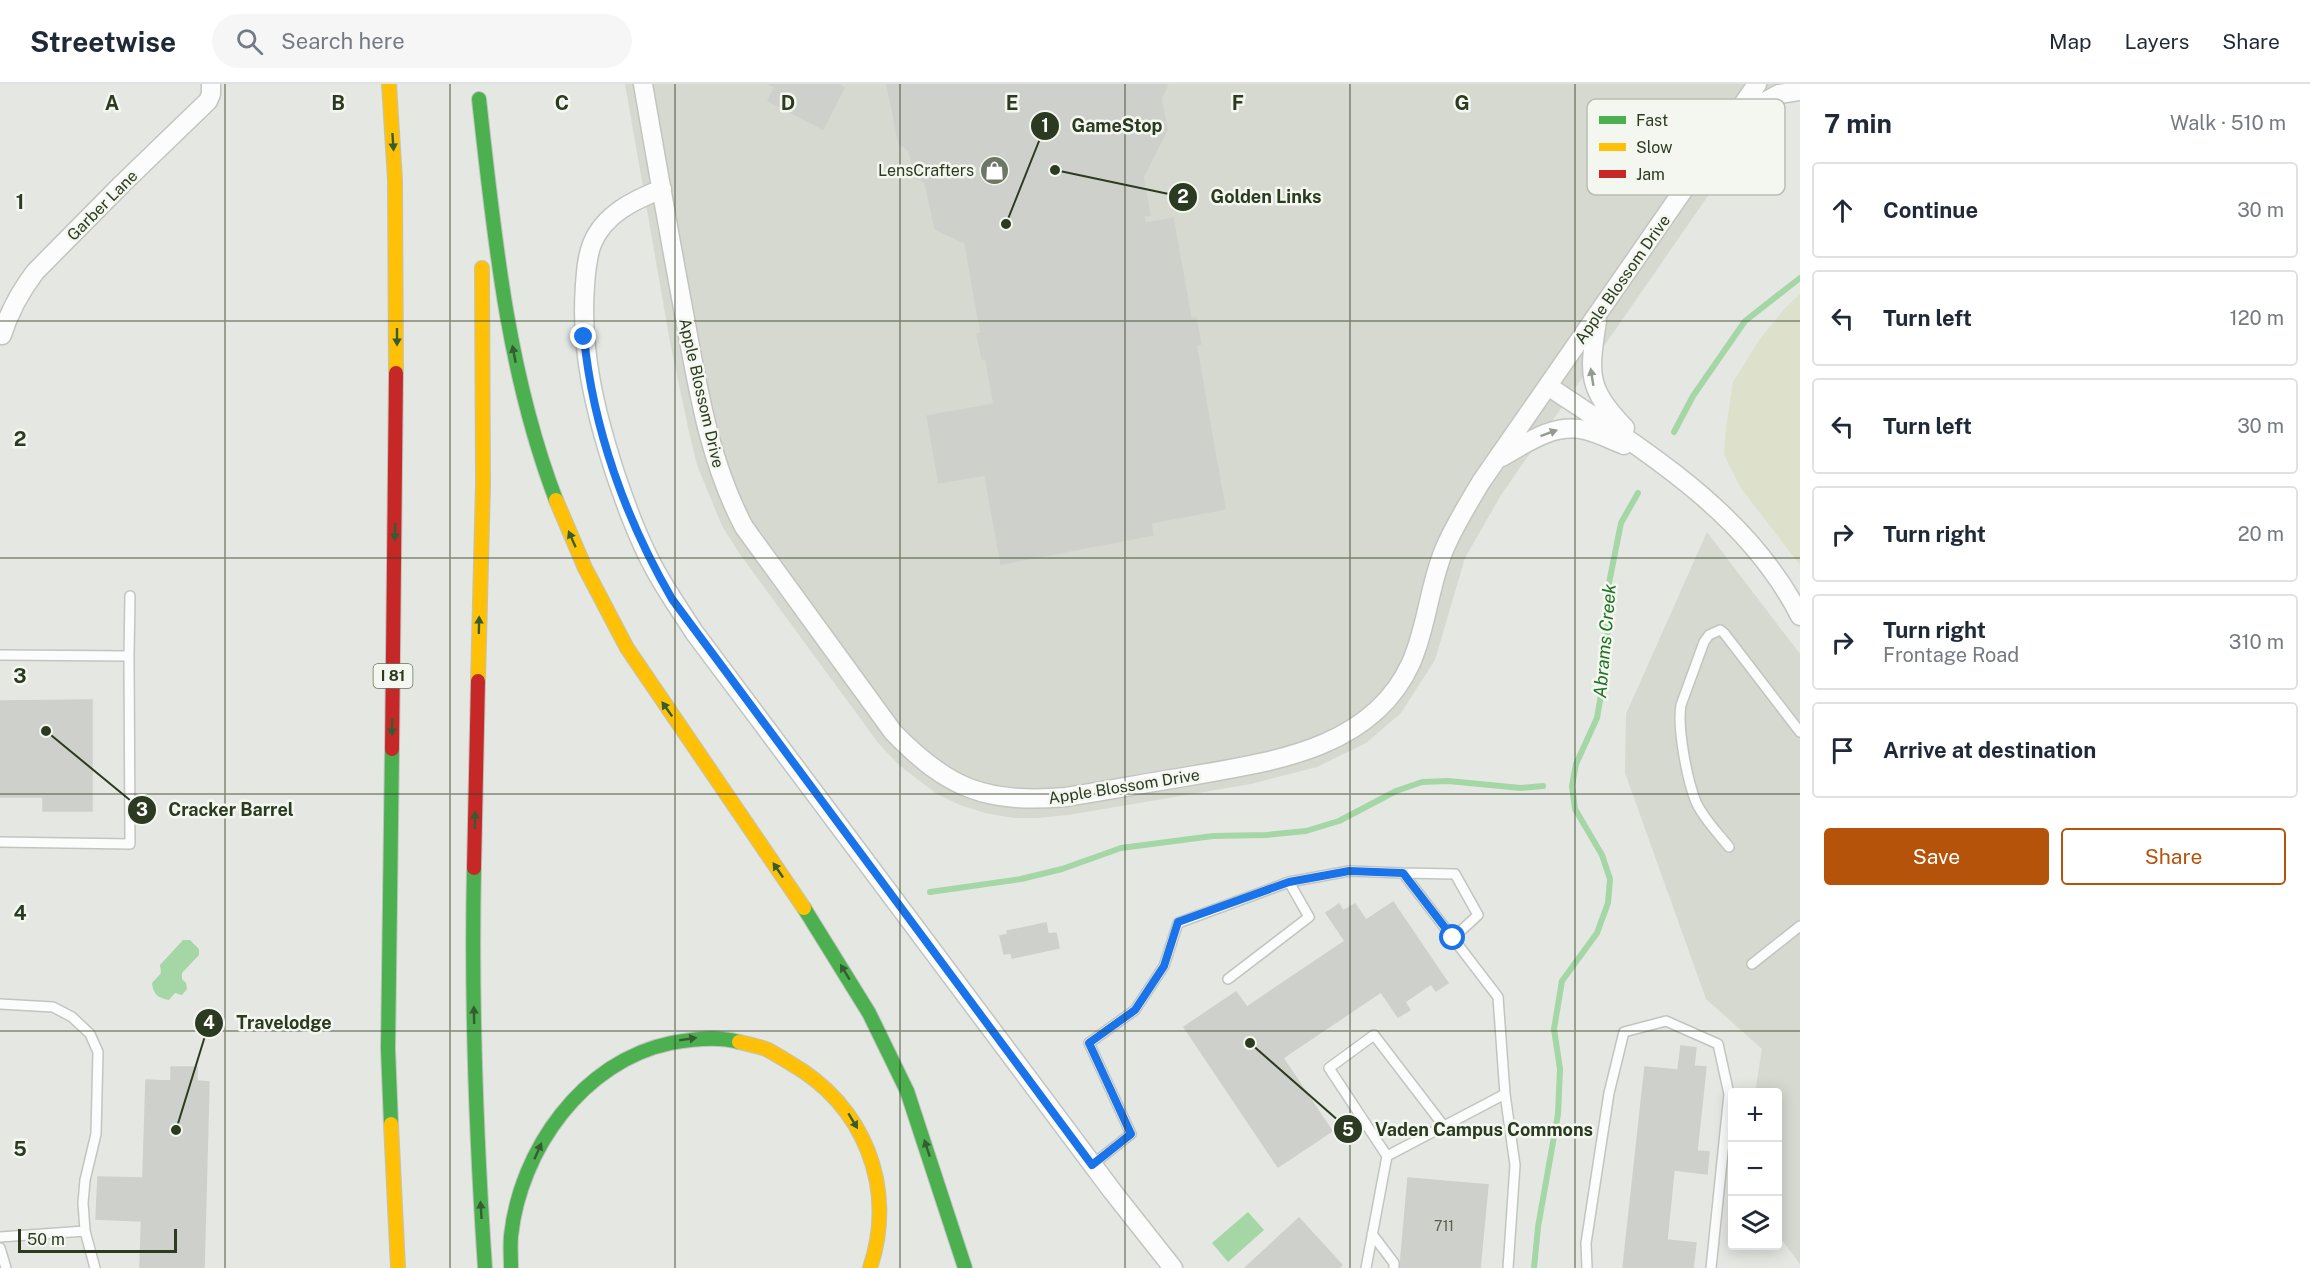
<!DOCTYPE html>
<meta charset="utf-8">
<style>
:root{--surface:#fff;--page:#f6f6f7;--text:#1f2937;--muted:#747a83;--line:#e0e1e3;--accent:#b45309}
body{margin:0;font-family:"Public Sans",sans-serif;background:var(--page);color:var(--text)}
.controls{position:absolute;right:18px;bottom:18px;display:grid;overflow:hidden;border-radius:6px;box-shadow:0 3px 15px #0003}
.controls button{width:54px;height:54px;display:grid;place-items:center;padding:0;border:0;border-bottom:2px solid var(--line);background:var(--surface);color:var(--text);font:30px sans-serif}
.scale{position:absolute;left:18px;bottom:15px;width:159px;box-sizing:border-box;padding-left:6px;border:3px solid #2b3a21;border-top:0;font-size:16px;line-height:21px;white-space:nowrap;color:#2b3a21;-webkit-text-stroke:4px #f4f7f0;paint-order:stroke}
.stop{position:absolute;width:18px;height:18px;margin:-14px;border:4px solid #1a73e8;border-radius:50%;background:#fff}
.stop.end{background:#1a73e8;border-color:#fff;box-shadow:0 2px 6px #0008}
.list{margin:0;padding:0;list-style:none}
h2{display:flex;justify-content:space-between;align-items:center;height:78px;margin:0;padding:0 24px;font-size:26px}
h2 small{font-size:20px;font-weight:400;color:var(--muted)}
.list li{display:grid;grid-template-columns:39px 1fr auto;gap:18px;align-items:center;box-sizing:border-box;height:96px;margin:0 12px 12px;padding:0 12px;border:2px solid var(--line);border-radius:6px}
.list b{display:block;font-size:22px;white-space:nowrap}
.list p{margin:0;font-size:20px;white-space:nowrap;color:var(--muted)}
.list em{font-size:20px;font-style:normal;color:var(--muted)}
.actions{display:flex;gap:12px;padding:18px 24px}
.actions a{flex:1;padding:14px 0;border:2px solid var(--accent);border-radius:6px;text-align:center;font-size:21px;color:var(--accent)}
.actions .main{background:var(--accent);color:#fff}
.icon{flex:none;width:33px;height:33px;fill:none;stroke:currentColor;stroke-width:2;stroke-linecap:round;stroke-linejoin:round}
.map{position:relative;flex:none;width:1800px;height:1184px;overflow:hidden}
header{display:flex;align-items:center;gap:36px;box-sizing:border-box;height:84px;padding:0 30px;background:var(--surface);border-bottom:2px solid var(--line)}
header strong{font-size:28px}
nav{display:flex;gap:33px;margin-inline-start:auto;font-size:21px}
.search{width:420px;height:54px;background:var(--page);display:flex;align-items:center;gap:15px;box-sizing:border-box;padding:0 21px;border-radius:33px;color:var(--muted);font-size:22px}
main{display:flex}
aside{flex:1;background:var(--surface)}
.map>svg:first-child{display:block}
.built{fill:#d5d9d0}
.green{fill:#dde1cb}
.water{fill:#a5d6a6}
.lines{fill:none;stroke-linecap:round;stroke-linejoin:round}
.stream{stroke:#a5d6a6;stroke-width:6}
.building{fill:#ced1cb;stroke:#ced1cb;stroke-width:1.5}
.lane-casing{stroke:#c2c5bf;stroke-width:12}
.street-casing{stroke:#c2c5bf;stroke-width:21}
.fast-casing{stroke:#bfc4bc;stroke-width:16}
.slow-casing{stroke:#bfc4bc;stroke-width:16}
.jam-casing{stroke:#bfc4bc;stroke-width:16}
.lane{stroke:#fbfcfb;stroke-width:9}
.street{stroke:#fbfcfb;stroke-width:18}
.fast{stroke:#4caf50;stroke-width:14}
.slow{stroke:#ffc107;stroke-width:14}
.jam{stroke:#c62828;stroke-width:14}
.oneway{fill:#355d2f}
.oneway2{fill:#939b8e}
.route{stroke:#1a73e8;stroke-width:8}
.grid{fill:none;stroke:#2b3a21;stroke-width:1.5;stroke-opacity:0.55}
.labels{text-anchor:middle;stroke-width:5;stroke-linejoin:round;paint-order:stroke}
.number-label{font-size:14px;fill:#54604c}
.shield{fill:#f4f7f0;stroke:#67735f;stroke-width:1.5}
.shield-label{font-size:15px;font-weight:bold;fill:#2b3a21}
.poi-label{font-size:16px;fill:#2b3a21;stroke:#f4f7f0;text-anchor:end}
.street-label{font-size:16px;fill:#2b3a21;stroke:#f4f7f0}
.water-label{font-size:18px;font-style:italic;fill:#1e7323;stroke:#f4f7f0}
.key{fill:#f4f7f0;stroke:#b8beb2;stroke-width:1.5}
.key-label{font-size:16px;fill:#2b3a21}
.grid-label{font-size:20px;text-anchor:middle;font-weight:bold;fill:#2b3a21;stroke:#f4f7f0;stroke-width:5;stroke-linejoin:round;paint-order:stroke}
.leader{fill:none;stroke:#2b3a21;stroke-width:2}
.callout-dot{fill:#2b3a21;stroke:#f4f7f0;stroke-width:2}
.mark-label{font-size:18px;text-anchor:middle;font-weight:bold;fill:#fff}
.callout-label{font-size:18px;text-anchor:middle;font-weight:bold;fill:#2b3a21;stroke:#f4f7f0;stroke-width:5;stroke-linejoin:round;paint-order:stroke}
</style>
<header>
<strong>Streetwise</strong>
<div class="search"><svg class="icon" aria-label="search" viewBox="0 0 24 24"><circle cx="10" cy="10" r="6"/><path d="M15 15l6 6"/></svg>Search here</div>
<nav><a>Map</a><a>Layers</a><a>Share</a></nav>
</header>
<main>
<div class="map">
<svg width="1800" height="1184" viewBox="0 0 1800 1184">
<rect width="100%" height="100%" fill="#e5e8e2"/>
<!-- built -->
<path class="built" d="M625,0H1782L1748,54L1501,411L1465,474L1435,576L1401,629L1366,659L1317,683L1251,700L1068,731L1038,734H1013L985,729L960,721L937,710L900,682L879,660L739,469L722,442L697,381L689,348L670,258Z
M1707,448L1800,570V1180L1778,1151V1008H1755L1762,965L1706,915L1625,689L1626,630Z"/>
<!-- green -->
<path class="green" d="M1800,210V481L1740,403L1724,371L1726,343L1733,298L1759,256L1785,224Z"/>
<!-- water -->
<path class="water" d="M183,856H190L199,865V871L182,889V895L186,899L187,905L182,911L175,909L169,916C158,914 153,910 152,899L161,889L160,881Z
M1248,1128L1264,1146L1228,1178L1212,1159Z"/>
<g class="lines">
<!-- stream -->
<path class="stream" d="M1674,348L1693,312L1745,237L1800,194
M930,808L1021,795L1062,785L1121,764L1213,752L1266,751L1306,747L1339,737L1396,707L1422,698L1448,697L1521,704L1543,702
M1534,1184L1538,1143L1558,1030L1560,985L1554,945L1562,897L1597,849L1608,819L1610,795L1602,771L1575,725L1572,702L1576,680L1597,634L1606,581L1609,499L1621,439L1638,409"/>
</g>
<!-- building -->
<path class="building" d="M768,0H839L844,4L823,45L768,17L775,3Z
M887,0H1168L1161,14L1167,46L1138,103L1145,138L967,171L965,159L935,145L925,98L915,93L909,66L899,60Z
M1143,94L1150,131L1143,132L1138,103Z
M1173,134L1191,235L1196,234L1201,260L1196,261L1225,425L1151,439L1153,451L1001,480L985,391L939,399L927,332L994,320L986,275H982L977,250L981,249L967,171Z
M92,616V727H43V713H0V617Z
M1393,818L1448,899L1436,907L1431,900L1405,918L1410,926L1398,933L1381,908L1283,974L1332,1047L1278,1083L1184,943L1236,908L1247,923L1345,857L1326,829L1339,820L1343,827L1355,820L1366,836Z
M1046,839L1048,850L1056,849L1059,864L1012,874L1011,869L1004,870L1000,852L1008,850L1007,847Z
M1681,962L1696,964L1694,982L1706,983L1697,1067L1709,1068L1707,1090L1674,1086L1667,1156L1696,1159L1693,1184H1623L1645,983L1678,986Z
M171,983H197V997L209,998L204,1184H140L146,996L171,997Z
M98,1093L143,1094L141,1137L96,1135Z
M1408,1094L1488,1101L1480,1184H1400Z
M1299,1134L1342,1181L1339,1184H1245Z"/>
<g class="lines">
<defs>
<path id="lane" d="M0,571L129,572L130,760L0,758
M129,572L130,512
M1729,763C1718,749 1703,734 1696,718C1687,696 1677,643 1681,621L1704,558L1709,551L1720,546L1724,549L1800,648
M1403,789L1455,790L1478,831L1453,854
M1752,880L1800,842
M1228,895L1309,833L1289,798
M0,920L53,923L72,933L90,950L98,968L96,1050L85,1096L83,1119L85,1147L95,1184
M1505,1010L1515,1081L1508,1184
M1387,1072L1329,984L1374,951L1443,1041
M1092,1081L1131,1050L1089,959L1135,926L1164,882L1178,839L1289,798L1349,787L1403,789L1498,913L1505,1010L1387,1072L1366,1184
M1372,1150L1394,1179V1184
M0,1153L85,1147
M0,1164L6,1184
M1587,1184L1586,1159L1609,1009L1624,948L1666,937L1718,960L1729,1010L1711,1184"/>
<path id="street" d="M643,0C656,75 669,150 683,224C697,299 708,375 744,443L893,648C948,705 987,720 1066,713C1109,706 1152,698 1196,691C1277,677 1373,663 1411,579C1427,543 1429,502 1444,466C1454,442 1468,420 1481,398L1757,0
M1739,32L1779,10L1800,7
M662,105C634,116 604,130 592,160C587,173 586,187 585,201C580,266 595,327 615,389C626,421 637,452 653,482C665,505 680,526 694,548L1113,1108L1173,1184
M1597,237C1589,290 1586,303 1625,344
M2,251C9,228 20,208 35,188L121,101L208,17L211,10V0
M1548,302C1642,365 1747,427 1800,532
M1502,373C1528,358 1554,339 1585,346C1598,349 1611,356 1624,361"/>
<path id="fast" d="M479,15C494,150 507,288 556,416
M474,784C471,918 476,1050 485,1184
M804,824L869,929L907,1007L965,1184
M391,1040L388,965L392,665
M511,1184C511,1173 510,1162 511,1152C520,1066 583,977 671,959C693,955 717,952 739,958"/>
<path id="slow" d="M389,0L395,96L396,289
M556,416L585,484L627,564L804,824
M478,597L483,400L482,184
M739,958C748,960 757,962 766,965C774,969 782,974 790,979C864,1021 897,1103 870,1184
M391,1040L398,1184"/>
<path id="jam" d="M392,665L396,289
M474,784L478,597"/>
</defs>
<!-- lane casing -->
<use href="#lane" class="lane-casing"/>
<!-- street casing -->
<use href="#street" class="street-casing"/>
<!-- fast casing -->
<use href="#fast" class="fast-casing"/>
<!-- slow casing -->
<use href="#slow" class="slow-casing"/>
<!-- jam casing -->
<use href="#jam" class="jam-casing"/>
<!-- lane -->
<use href="#lane" class="lane"/>
<!-- street -->
<use href="#street" class="street"/>
<!-- fast -->
<use href="#fast" class="fast"/>
<!-- slow -->
<use href="#slow" class="slow"/>
<!-- jam -->
<use href="#jam" class="jam"/>
</g>
<!-- one-way arrows -->
<defs><path id="oneway-solid" d="M-6-.8H1V-3.2L6.5 0L1 3.2V.8H-6Z" transform="scale(1.5)"/></defs>
<g class="oneway">
<use href="#oneway-solid" transform="translate(393 58) rotate(86)"/>
<use href="#oneway-solid" transform="translate(397 253) rotate(90)"/>
<use href="#oneway-solid" transform="translate(514 270) rotate(-101)"/>
<use href="#oneway-solid" transform="translate(395 448) rotate(91)"/>
<use href="#oneway-solid" transform="translate(572 455) rotate(-114)"/>
<use href="#oneway-solid" transform="translate(479 541) rotate(-89)"/>
<use href="#oneway-solid" transform="translate(667 625) rotate(-125)"/>
<use href="#oneway-solid" transform="translate(392 643) rotate(91)"/>
<use href="#oneway-solid" transform="translate(475 736) rotate(-89)"/>
<use href="#oneway-solid" transform="translate(778 786) rotate(-124)"/>
<use href="#oneway-solid" transform="translate(845 888) rotate(-121)"/>
<use href="#oneway-solid" transform="translate(474 931) rotate(-91)"/>
<use href="#oneway-solid" transform="translate(688 955) rotate(-9)"/>
<use href="#oneway-solid" transform="translate(853 1037) rotate(59)"/>
<use href="#oneway-solid" transform="translate(927 1064) rotate(-108)"/>
<use href="#oneway-solid" transform="translate(538 1067) rotate(-66)"/>
<use href="#oneway-solid" transform="translate(481 1126) rotate(-94)"/>
</g>
<g class="oneway2">
<use href="#oneway-solid" transform="translate(1592 293) rotate(-99)"/>
<use href="#oneway-solid" transform="translate(1549 349) rotate(-20)"/>
</g>
<g class="lines">
<!-- route -->
<path class="route" d="M584,253C593,345 626,436 672,515L1092,1081L1131,1050L1089,959L1135,926L1164,882L1178,838L1289,798L1349,787L1403,789L1453,854"/>
</g>
<!-- grid -->
<path class="grid" d="M225,0V1184M450,0V1184M675,0V1184M900,0V1184M1125,0V1184M1350,0V1184M1575,0V1184M0,237H1800M0,474H1800M0,710H1800M0,947H1800"/>
<!-- icons -->
<defs>
<symbol id="shop-disc" viewBox="-11 -11 22 22"><circle r="9.5" fill="#6c7765" stroke="#f4f7f0"/><path d="M-5-2.5h2.3a2.7 3.5 0 0 1 5.4 0H5L5.5 6h-11ZM-1.5-2.5h3a1.5 2.3 0 0 0-3 0Z" fill="#fff"/></symbol>
</defs>
<g fill-rule="evenodd">
<use href="#shop-disc" x="978" y="70" width="33" height="33"/>
</g>
<g class="labels">
<!-- number labels -->
<g class="number-label">
<text x="1444" y="1147">711</text>
</g>
<!-- shield labels -->
<rect class="shield" x="373.5" y="580" width="39" height="24" rx="4.5"/>
<g class="shield-label">
<text x="393" y="597">I 81</text>
</g>
<!-- poi labels -->
<g class="poi-label">
<text x="974" y="92">LensCrafters</text>
</g>
<!-- street labels -->
<g class="street-label">
<text transform="translate(102 121) rotate(-45)" y="6">Garber Lane</text>
<text transform="translate(1622 195) rotate(-55)" y="6">Apple Blossom Drive</text>
<text transform="translate(702 309) rotate(77)" y="6">Apple Blossom Drive</text>
<text transform="translate(1124 702) rotate(-9)" y="6">Apple Blossom Drive</text>
</g>
<!-- water labels -->
<g class="water-label">
<text transform="translate(1605 557) rotate(-85)" y="6">Abrams Creek</text>
</g>
</g>
<!-- legend -->
<rect x="1587" y="15" width="198" height="96" rx="9" class="key"/>
<rect x="1599" y="32" width="27" height="8" fill="#4caf50"/>
<rect x="1599" y="59" width="27" height="8" fill="#ffc107"/>
<rect x="1599" y="86" width="27" height="8" fill="#c62828"/>
<g class="key-label">
<text x="1636" y="42">Fast</text>
<text x="1636" y="69">Slow</text>
<text x="1636" y="96">Jam</text>
</g>
<g class="grid-label">
<text x="112" y="26">A</text>
<text x="338" y="26">B</text>
<text x="562" y="26">C</text>
<text x="788" y="26">D</text>
<text x="1012" y="26">E</text>
<text x="1238" y="26">F</text>
<text x="1462" y="26">G</text>
<text x="20" y="125">1</text>
<text x="20" y="362">2</text>
<text x="20" y="599">3</text>
<text x="20" y="836">4</text>
<text x="20" y="1072">5</text>
</g>
<!-- callouts -->
<path class="leader" d="M1006 140L1045 42M1055 86L1183 113M46 647L142 726M176 1046L209 939M1250 959L1348 1045"/>
<g class="callout-dot">
<circle cx="1006" cy="140" r="6"/>
<circle cx="1055" cy="86" r="6"/>
<circle cx="46" cy="647" r="6"/>
<circle cx="176" cy="1046" r="6"/>
<circle cx="1250" cy="959" r="6"/>
<circle cx="1045" cy="42" r="15"/>
<circle cx="1183" cy="113" r="15"/>
<circle cx="142" cy="726" r="15"/>
<circle cx="209" cy="939" r="15"/>
<circle cx="1348" cy="1045" r="15"/>
</g>
<g class="mark-label">
<text x="1045" y="48">1</text>
<text x="1183" y="119">2</text>
<text x="142" y="732">3</text>
<text x="209" y="945">4</text>
<text x="1348" y="1052">5</text>
</g>
<g class="callout-label">
<text x="1117" y="48">GameStop</text>
<text x="1266" y="119">Golden Links</text>
<text x="231" y="732">Cracker Barrel</text>
<text x="284" y="945">Travelodge</text>
<text x="1484" y="1052">Vaden Campus Commons</text>
</g>
</svg>
<div class="controls">
<button>+</button>
<button>−</button>
<button><svg class="icon" aria-label="layers" viewBox="0 0 24 24"><path d="M12 4l9 5-9 5-9-5zM3 14l9 5 9-5"/></svg></button>
</div>
<div class="scale">50 m</div>
<div class="stop" style="left:1453px;top:854px"></div>
<div class="stop end" style="left:584px;top:253px"></div>
</div>
<aside>
<h2>7 min<small>Walk · 510 m</small></h2>
<ul class="list">
<li><svg class="icon" aria-label="ahead" viewBox="0 0 24 24"><path d="M12 20V5M6 11l6-6 6 6"/></svg><div><b>Continue</b></div><em>30 m</em></li>
<li><svg class="icon" aria-label="left" viewBox="0 0 24 24"><path d="M17 20v-9H6M10 6l-5 5 5 5"/></svg><div><b>Turn left</b></div><em>120 m</em></li>
<li><svg class="icon" aria-label="left" viewBox="0 0 24 24"><path d="M17 20v-9H6M10 6l-5 5 5 5"/></svg><div><b>Turn left</b></div><em>30 m</em></li>
<li><svg class="icon" aria-label="right" viewBox="0 0 24 24"><path d="M7 20v-9h11M14 6l5 5-5 5"/></svg><div><b>Turn right</b></div><em>20 m</em></li>
<li><svg class="icon" aria-label="right" viewBox="0 0 24 24"><path d="M7 20v-9h11M14 6l5 5-5 5"/></svg><div><b>Turn right</b><p>Frontage Road</p></div><em>310 m</em></li>
<li><svg class="icon" aria-label="arrive" viewBox="0 0 24 24"><path d="M6 21V4h12l-3 4 3 4H6"/></svg><div><b>Arrive at destination</b></div></li>
</ul>
<div class="actions"><a class="main">Save</a><a>Share</a></div>
</aside>
</main>
